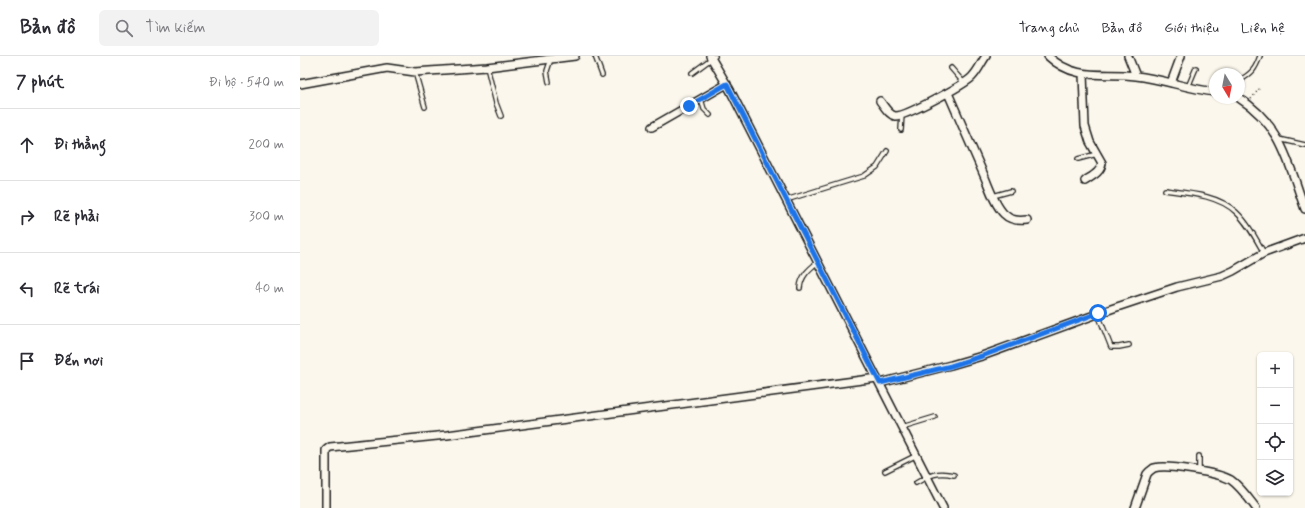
<!DOCTYPE html>
<html lang="vi">
<meta charset="utf-8">
<style>
:root{--surface:#fff;--page:#f2f2f3;--text:#2b2b33;--muted:#7c7c81;--line:#e1e1e2}
body{margin:0;font-family:Mynerve,sans-serif;background:var(--page);color:var(--text)}
.controls{position:absolute;right:12px;bottom:12px;display:grid;overflow:hidden;border-radius:6px;box-shadow:0 1px 3px #0004}
.controls button{width:36px;height:36px;display:grid;place-items:center;padding:0;border:0;border-bottom:1px solid var(--line);background:var(--surface);color:var(--text);font:20px sans-serif}
.compass{position:absolute;left:909px;top:12px;width:36px;height:36px;border-radius:50%;background:var(--surface);box-shadow:0 1px 3px #0004;rotate:170deg}
.stop{position:absolute;width:12px;height:12px;margin:-9px;border:3px solid #1a73e8;border-radius:50%;background:#fff}
.stop.end{background:#1a73e8;border-color:#fff;box-shadow:0 1px 4px #0008}
.list{margin:0;padding:0;list-style:none}
h2{display:flex;justify-content:space-between;align-items:center;height:52px;margin:0;padding:0 16px;font-size:17px}
h2 small{font-size:13px;font-weight:400;color:var(--muted)}
.list li{display:grid;grid-template-columns:26px 1fr auto;gap:12px;align-items:center;box-sizing:border-box;height:72px;padding:0 16px;border-top:1px solid var(--line)}
.list b{display:block;font-size:15px;white-space:nowrap}
.list em{font-size:13px;font-style:normal;color:var(--muted)}
.icon{flex:none;width:22px;height:22px;fill:none;stroke:currentColor;stroke-width:2;stroke-linecap:round;stroke-linejoin:round}
.map{position:relative;flex:none;width:1005px;height:452px;overflow:hidden}
header{display:flex;align-items:center;gap:24px;box-sizing:border-box;height:56px;padding:0 20px;background:var(--surface);border-bottom:1px solid var(--line)}
header strong{font-size:19px}
nav{display:flex;gap:22px;margin-inline-start:auto;font-size:14px}
.search{width:280px;height:36px;background:var(--page);display:flex;align-items:center;gap:10px;box-sizing:border-box;padding:0 14px;border-radius:6px;color:var(--muted);font-size:15px}
main{display:flex}
aside{flex:1;background:var(--surface)}
.map>svg:first-child{display:block}
.lines{fill:none;stroke-linecap:round;stroke-linejoin:round}
.service-casing{stroke:#1c1c1c;stroke-width:6}
.minor-casing{stroke:#1c1c1c;stroke-width:10}
.path{stroke:#1c1c1c;stroke-width:1.5;stroke-dasharray:1 3;stroke-linecap:butt}
.service{stroke:#fbf7ec;stroke-width:3.5}
.minor{stroke:#fbf7ec;stroke-width:7}
.route{stroke:#1a73e8;stroke-width:5}
</style>
<header>
<strong>Bản đồ</strong>
<div class="search"><svg class="icon" aria-label="search" viewBox="0 0 24 24"><circle cx="10" cy="10" r="6"/><path d="M15 15l6 6"/></svg>Tìm kiếm</div>
<nav><a>Trang chủ</a><a>Bản đồ</a><a>Giới thiệu</a><a>Liên hệ</a></nav>
</header>
<main>
<aside>
<h2>7 phút<small>Đi bộ · 540 m</small></h2>
<ul class="list">
<li><svg class="icon" aria-label="ahead" viewBox="0 0 24 24"><path d="M12 20V5M6 11l6-6 6 6"/></svg><div><b>Đi thẳng</b></div><em>200 m</em></li>
<li><svg class="icon" aria-label="right" viewBox="0 0 24 24"><path d="M7 20v-9h11M14 6l5 5-5 5"/></svg><div><b>Rẽ phải</b></div><em>300 m</em></li>
<li><svg class="icon" aria-label="left" viewBox="0 0 24 24"><path d="M17 20v-9H6M10 6l-5 5 5 5"/></svg><div><b>Rẽ trái</b></div><em>40 m</em></li>
<li><svg class="icon" aria-label="arrive" viewBox="0 0 24 24"><path d="M6 21V4h12l-3 4 3 4H6"/></svg><div><b>Đến nơi</b></div></li>
</ul>
</aside>
<div class="map">
<svg width="1005" height="452" viewBox="0 0 1005 452">
<rect width="100%" height="100%" fill="#fbf7ec"/>
<filter id="ink" filterUnits="userSpaceOnUse"><feTurbulence type="fractalNoise" baseFrequency=".025" numOctaves="2"/><feDisplacementMap in="SourceGraphic" scale="8" xChannelSelector="R" yChannelSelector="G"/><feConvolveMatrix kernelMatrix="1 2 1 2 8 2 1 2 1" color-interpolation-filters="sRGB"/></filter>
<g filter="url(#ink)">
<g class="lines">
<defs>
<path id="service" d="M295,0L302,19
M187,11L196,47L201,60
M651,12L664,27
M115,16L125,51
M392,17L415,0
M939,25C952,17 955,14 960,0
M249,26L247,15L251,3
M888,31L896,12
M401,43L404,53L410,59
M601,74L602,58
M979,83L1005,89
M778,103L797,98
M865,134C888,137 918,139 936,156C948,167 956,183 964,197
M693,140L711,135
M486,144L564,120L577,111L587,95
M500,232C501,220 509,213 518,206
M798,258L811,291H819L829,289
M602,371L635,361
M585,415L617,399
M899,415V400
M616,427C630,419 637,415 654,419"/>
<path id="minor" d="M410,0L430,34L643,452
M748,0C776,26 803,16 836,20C863,23 888,33 915,36
M828,0L836,20
M783,18L785,70L790,86L802,107C801,116 792,120 785,125
M871,27L881,0
M0,28L87,12L115,16L187,11L275,0
M648,37C660,64 671,90 683,117C689,130 694,148 704,158C711,165 719,165 727,164
M939,42C982,69 989,109 1005,153
M580,45C584,50 589,59 595,60C605,61 664,29 672,21C678,15 681,7 686,0
M352,71L427,28
M580,327L651,309L682,300L811,253L877,231L922,220L933,215L964,197L1005,182
M26,452V394L30,391L147,379L577,322
M835,452L847,418C849,415 851,414 854,412C867,408 919,417 931,424C941,431 949,443 956,452"/>
</defs>
<!-- service casing -->
<use href="#service" class="service-casing"/>
<!-- minor casing -->
<use href="#minor" class="minor-casing"/>
<!-- path -->
<path class="path" d="M951,43L959,33"/>
<!-- service -->
<use href="#service" class="service"/>
<!-- minor -->
<use href="#minor" class="minor"/>
</g>
</g>
<g class="lines" filter="url(#ink)">
<!-- route -->
<path class="route" d="M389,50L427,28L580,327L651,310L682,300L798,257"/>
</g>
</svg>
<div class="controls">
<button>+</button>
<button>−</button>
<button><svg class="icon" aria-label="locate" viewBox="0 0 24 24"><circle cx="12" cy="12" r="6"/><path d="M12 2v4M12 18v4M2 12h4M18 12h4"/></svg></button>
<button><svg class="icon" aria-label="layers" viewBox="0 0 24 24"><path d="M12 4l9 5-9 5-9-5zM3 14l9 5 9-5"/></svg></button>
</div>
<svg class="compass" viewBox="-18 -18 36 36"><path d="M0-13l5 13h-10z" fill="#e53935"/><path d="M0 13l5-13h-10z" fill="#7c7c81"/></svg>
<div class="stop" style="left:798px;top:257px"></div>
<div class="stop end" style="left:389px;top:50px"></div>
</div>
</main>
